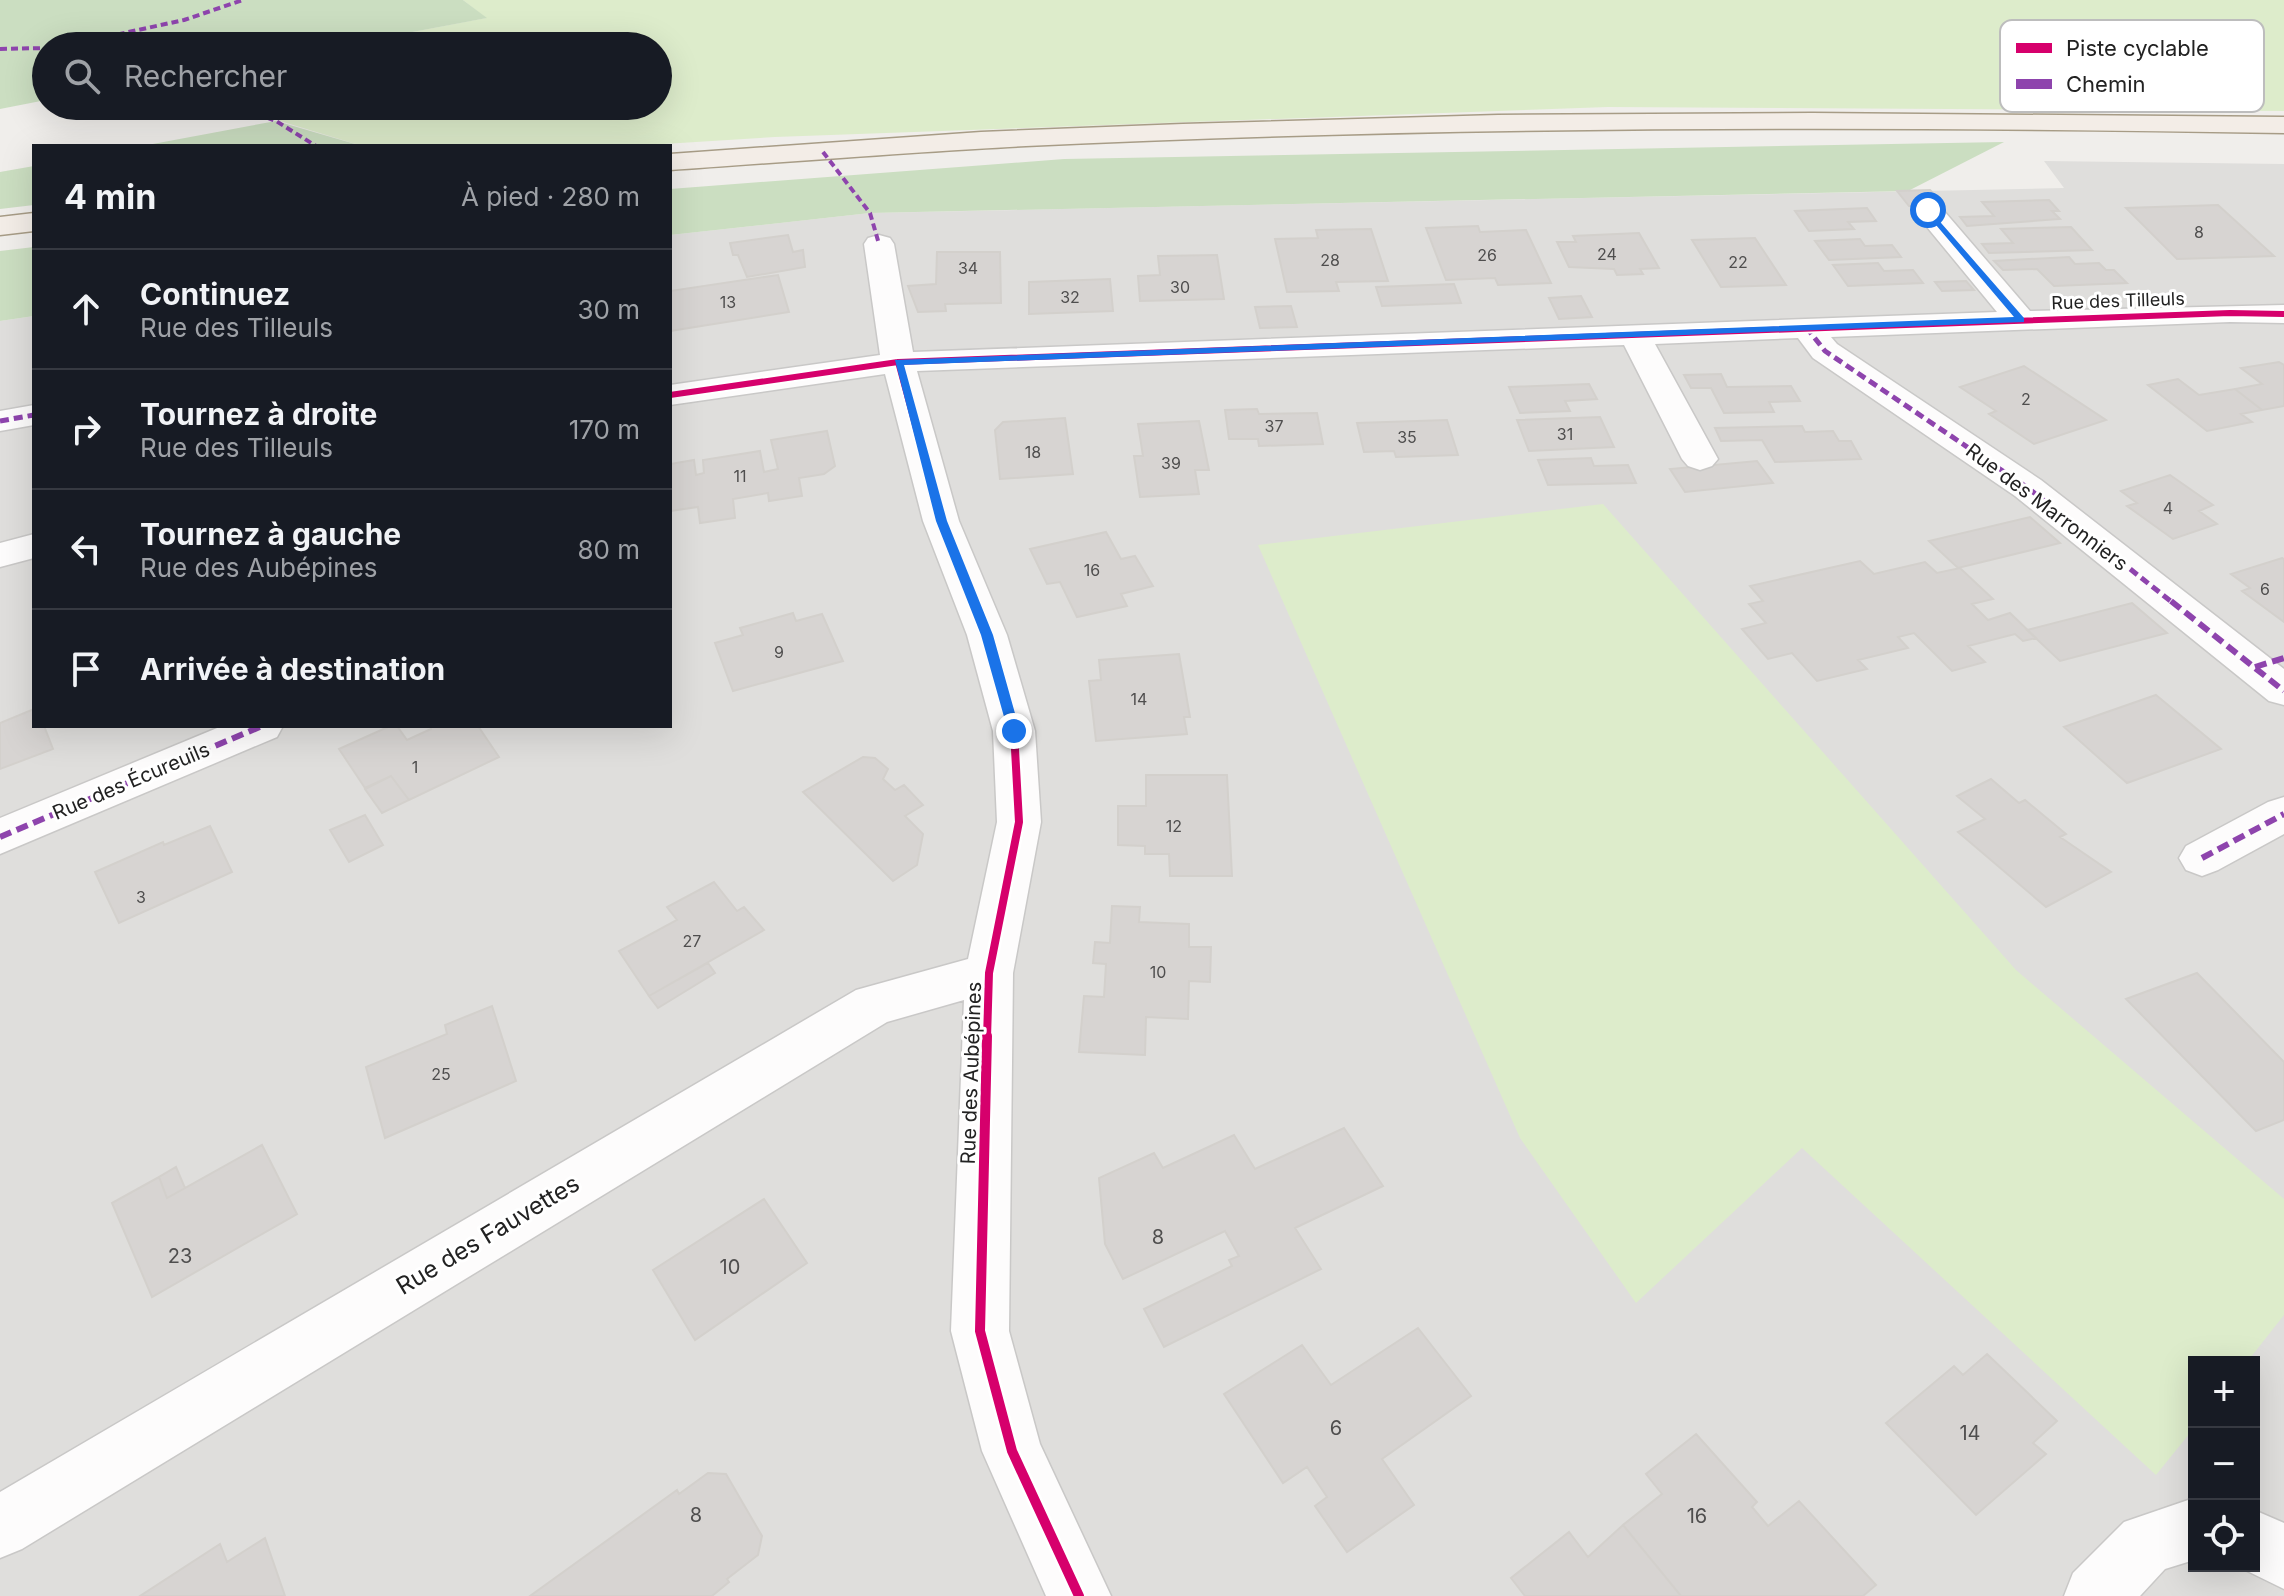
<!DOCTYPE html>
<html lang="fr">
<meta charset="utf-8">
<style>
:root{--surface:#171b24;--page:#20242c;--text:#f1f3f6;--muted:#9ea1a6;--line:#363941}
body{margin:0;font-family:Inter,sans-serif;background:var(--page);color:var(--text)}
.controls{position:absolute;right:24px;bottom:24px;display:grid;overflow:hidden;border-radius:0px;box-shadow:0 8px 32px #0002}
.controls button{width:72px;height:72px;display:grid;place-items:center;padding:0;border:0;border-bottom:2px solid var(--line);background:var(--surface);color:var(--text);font:40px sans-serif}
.stop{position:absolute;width:24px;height:24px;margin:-18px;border:6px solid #1a73e8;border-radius:50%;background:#fff}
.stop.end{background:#1a73e8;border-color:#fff;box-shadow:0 2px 8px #0008}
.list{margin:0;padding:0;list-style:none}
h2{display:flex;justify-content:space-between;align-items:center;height:104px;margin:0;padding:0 32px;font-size:34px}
h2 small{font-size:26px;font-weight:400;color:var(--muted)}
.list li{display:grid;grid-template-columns:52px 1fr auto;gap:24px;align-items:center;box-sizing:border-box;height:120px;padding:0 32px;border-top:2px solid var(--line)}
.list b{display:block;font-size:30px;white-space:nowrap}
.list p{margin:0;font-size:26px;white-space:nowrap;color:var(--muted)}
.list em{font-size:26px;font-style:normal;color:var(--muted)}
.icon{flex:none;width:44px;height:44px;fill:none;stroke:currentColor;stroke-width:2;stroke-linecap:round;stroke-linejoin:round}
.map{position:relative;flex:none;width:2284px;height:1596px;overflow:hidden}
.search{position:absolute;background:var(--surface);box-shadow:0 8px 32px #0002;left:32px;top:32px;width:640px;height:88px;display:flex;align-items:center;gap:20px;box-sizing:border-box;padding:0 28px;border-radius:44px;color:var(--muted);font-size:30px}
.panel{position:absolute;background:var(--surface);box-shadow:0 8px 32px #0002;left:32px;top:144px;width:640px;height:584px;border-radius:0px}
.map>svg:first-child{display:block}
.residential{fill:#dfdedc;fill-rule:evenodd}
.grass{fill:#ddeccb}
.forest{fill:#cbdec1}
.building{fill:#d7d4d2;stroke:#d3d0cc;stroke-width:2}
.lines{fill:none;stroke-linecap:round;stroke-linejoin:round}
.minor-casing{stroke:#c9c8c7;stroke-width:3}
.major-casing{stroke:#a79c86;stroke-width:3}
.minor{fill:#fdfcfc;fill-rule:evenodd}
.major{fill:#f3ede7;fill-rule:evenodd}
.quiet-far2{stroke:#8e44ad;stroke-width:4;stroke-dasharray:7 4;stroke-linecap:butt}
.quiet-far1{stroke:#8e44ad;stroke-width:5;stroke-dasharray:9 5;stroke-linecap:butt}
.quiet{stroke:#8e44ad;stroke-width:6;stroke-dasharray:12 6;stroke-linecap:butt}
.cycleway-far2-casing{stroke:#fff;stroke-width:10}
.cycleway-far1-casing{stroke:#fff;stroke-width:13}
.cycleway-casing{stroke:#fff;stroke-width:15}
.cycleway-far2{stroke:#d6006c;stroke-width:6}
.cycleway-far1{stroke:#d6006c;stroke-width:8}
.cycleway{stroke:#d6006c;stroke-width:10}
.route{fill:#1a73e8}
.labels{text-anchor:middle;stroke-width:6;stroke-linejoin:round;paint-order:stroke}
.number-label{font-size:16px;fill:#4f4e4e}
.far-street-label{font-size:18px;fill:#222;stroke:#fff}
.street-label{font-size:20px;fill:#222;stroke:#fff}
.near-number-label{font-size:20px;fill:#4f4e4e}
.near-street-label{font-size:24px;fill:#222;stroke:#fff}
.key{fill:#fff;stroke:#bdbdbd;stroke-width:2}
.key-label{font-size:22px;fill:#222}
</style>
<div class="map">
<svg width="2284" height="1596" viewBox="0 0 2284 1596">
<rect width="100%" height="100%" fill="#f0eeeb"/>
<!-- residential -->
<path class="residential" d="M2044,161L2284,164V1596H0V321L34,316V726H670V235L870,213L2064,188ZM2194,1362H2254V1566H2194Z"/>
<!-- grass -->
<path class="grass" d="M463,0H2284V111L1608,107L775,137L632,146H362L231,106H658V46H338L486,18Z
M1603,504L2016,970L2284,1199V1315L2247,1362H2194V1428L2156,1475L1802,1148L1636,1303L1520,1138L1258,545Z"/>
<!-- forest -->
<path class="forest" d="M0,0H463L487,18L338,46H46V100L0,109Z
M276,121L362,146H142Z
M2004,142L1908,191L870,213L670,235V189L1064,159Z
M34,166V205L0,209V172Z
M34,247V316L0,321V251Z"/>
<!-- building -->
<path class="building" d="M1930,190L1943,204L1909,206L1897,191Z
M2049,200L2059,211H2052L2060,219L1967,226L1960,217L1994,216L1982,202Z
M2218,205L2274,256L2177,259L2126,208Z
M1867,208L1876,221L1848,222L1854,229L1809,231L1795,211Z
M1478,226L1480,232L1526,230L1551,283L1498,285L1495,278L1446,280L1426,228Z
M2071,227L2092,250L1989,253L1982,244L2013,243L2001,229Z
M1371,229L1388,281L1336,282L1339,291L1287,292L1275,239L1318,238L1316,230Z
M1639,233L1659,268L1640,269L1643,274L1617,275L1614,269L1569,267L1557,242H1576L1573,236Z
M788,235L793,252L803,250L805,267L747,277L738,255H733L730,243Z
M1755,238L1786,285L1721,287L1692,240Z
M1860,239L1865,246L1892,245L1901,257L1829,260L1815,241Z
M937,252H1000L1001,303L945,304L946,311L918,312L908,286L936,284Z
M1217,255L1224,299L1140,301L1138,276L1160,275L1158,256Z
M2069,257L2075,264L2099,263L2106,270H2114L2127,283L2054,286L2037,269L2003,270L1994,261Z
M1878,263L1884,271L1913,270L1923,283L1848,286L1833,265Z
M778,275L789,312L670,331V291Z
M1110,279L1113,311L1029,314V282Z
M1966,281L1974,290L1942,291L1935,282Z
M1454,284L1461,303L1382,306L1376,287Z
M1581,296L1592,317L1559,319L1549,298Z
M1291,306L1297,327L1260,328L1255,307Z
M2279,362L2284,365V406L2262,410L2235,389L2262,384L2241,368Z
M2024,366L2106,420L2034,444L1989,414L1996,411L1960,387Z
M1721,374L1727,387L1791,386L1800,401L1769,402L1774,412L1724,413L1711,388H1691L1684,375Z
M2178,379L2199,395L2235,389L2262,410L2241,414L2252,422L2207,431L2148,385Z
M1589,384L1597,399L1565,401L1570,411L1520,413L1509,387Z
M1257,409L1259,414L1317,413L1323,444L1259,446L1258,439H1229L1225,410Z
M1600,417L1614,447L1529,451L1517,420Z
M1065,418L1073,474L1000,479L995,430L1003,422Z
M1447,420L1458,455L1396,457L1394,451L1364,452L1357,423Z
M1199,421L1209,470H1195L1199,494L1140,497L1134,456H1143L1138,424Z
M1802,426L1805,432L1833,431L1839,441H1851L1861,459L1775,462L1762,440L1721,441L1715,428Z
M827,431L835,466L824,474L799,478L802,496L769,501L768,493L733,499L735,518L700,523L698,507L670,511V464L694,460L696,475L704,473L703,460L760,451L764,472L778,469L771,440Z
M1591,458L1594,466L1628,465L1636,483L1548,485L1538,460Z
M1757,461L1773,483L1685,492L1670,469Z
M2170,475L2213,505L2199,511L2217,524L2173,539L2127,506L2137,503L2121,491Z
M2030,517L2060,543L1958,568L1929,541Z
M1106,532L1121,559L1135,556L1153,586L1121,594L1127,606L1077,617L1060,582L1047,584L1030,549Z
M2282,558L2284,559V622L2242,591L2250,588L2231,574Z
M1860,561L1874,574L1925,562L1937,573L1960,568L1993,599L1972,604L1988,620L2010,613L2036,638L2023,641L2015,634L1968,646L1985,662L1952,671L1914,633L1898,637L1908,648L1858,660L1867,669L1817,681L1792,653L1768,659L1742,629L1766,623L1749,604L1763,601L1750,586Z
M2132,603L2167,633L2060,661L2027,630Z
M793,613L796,621L822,614L843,661L733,691L715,643L743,635L740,628Z
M1179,654L1190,717H1184L1187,734L1096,741L1089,681L1101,680L1099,660Z
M2156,695L2221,749L2127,783L2064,727Z
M34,709V726H44L53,749L0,769V723Z
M390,726H397L407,740L431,729V726H478L499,757L409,800L391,776L365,788L339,749Z
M863,757L875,758L888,769L883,779L895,790L904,785L923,805L905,816L923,834L917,865L893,881L803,792Z
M1146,775H1227L1232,876H1170L1169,854H1145V846L1118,845V806H1146Z
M391,776L409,800L382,813L365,789Z
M1991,779L2019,803L2025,800L2066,834L2060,837L2111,872L2046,907L1958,832L1985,819L1957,796Z
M365,815L383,845L349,862L330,830Z
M210,826L232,872L119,923L95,872L163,842L164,845Z
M714,882L737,911L744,907L764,930L649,996L619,951L677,920L667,907Z
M1112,906L1140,907L1139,922L1189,924V947H1211L1210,982L1189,981L1188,1019L1146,1017L1145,1055L1079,1052L1084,996L1104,997L1106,964L1093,963L1095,942L1110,943Z
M708,963L715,973L658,1008L649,996Z
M2197,973L2284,1062V1120L2256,1131L2126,999Z
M492,1006L516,1081L385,1138L366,1067L447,1034L445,1025Z
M1344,1128L1383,1186L1295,1228L1321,1269L1164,1347L1144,1309L1232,1266L1229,1260L1239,1256L1225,1231L1123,1279L1105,1244L1099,1178L1154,1153L1163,1168L1234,1135L1255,1169Z
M262,1145L297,1214L152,1297L112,1203L159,1177L167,1198Z
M176,1167L185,1188L167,1198L159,1177Z
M764,1199L807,1263L695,1340L653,1270Z
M1418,1328L1471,1396L1382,1459L1414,1505L1347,1552L1315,1506L1327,1497L1307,1467L1283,1483L1224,1394L1302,1345L1331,1385Z
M1987,1354L2057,1421L2033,1443L2046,1454L1976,1515L1886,1423L1954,1366L1963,1375Z
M1696,1434L1757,1502L1752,1507L1768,1526L1799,1501L1876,1585L1863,1596H1681L1623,1525L1662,1494L1646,1474Z
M708,1473L726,1474L762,1536L758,1555L727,1579L729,1582L712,1596H530L677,1490L679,1494Z
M1623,1525L1681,1596H1525L1511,1578L1569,1532L1588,1557Z
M265,1538L285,1596H140L220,1544L227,1562Z"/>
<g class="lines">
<defs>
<path id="minor" d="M1928,201L1938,204L2030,311L2284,305V323L2230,322L1831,337L1837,344L2041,480L2284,669V705L2269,701L2015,496L1813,358L1798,338L1655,344L1718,459L1712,466L1700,470L1688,466L1682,459L1624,345L917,371L959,521L1007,635L1035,731L1041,822L1013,973L1009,1331L1040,1444L1111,1596H1046L982,1451L951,1331L964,1000L887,1022L22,1549L0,1558V1492L856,990L968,959L997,822L993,731L967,635L923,521L885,374L670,405V385L880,355L864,244L868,238L879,235L890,238L894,244L913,352L1997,312L1913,210L1918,204Z
M34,405V425L0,431V411Z
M34,534V558L0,567V543Z
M222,726H283L277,737L0,854V818Z
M2284,797V834L2218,870L2202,876L2186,870L2179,858L2186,846L2268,802Z
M2194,1498V1560L2165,1569L2140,1596H2064L2073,1573L2124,1522Z
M2254,1510L2284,1523V1589L2237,1566H2254Z"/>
<path id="major" d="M1812,113L2284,117V133C1865,126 1445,126 1026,146C907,152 789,162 670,170V154L981,132L1183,124L1498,115Z
M34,213V231L0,235V217Z"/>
</defs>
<!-- minor casing -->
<use href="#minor" class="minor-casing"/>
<!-- major casing -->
<use href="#major" class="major-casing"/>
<!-- minor -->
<use href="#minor" class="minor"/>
<!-- major -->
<use href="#major" class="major"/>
<!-- quiet-far2 -->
<path class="quiet-far2" d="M64,46L184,20L243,0
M0,49L46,48
M236,106L276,121L316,146
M823,152L870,213L879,244"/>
<!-- quiet-far1 -->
<path class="quiet-far1" d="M1806,327L1825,351L2028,488L2173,603
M0,421L34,415"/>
<!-- quiet -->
<path class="quiet" d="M2171,601L2284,691
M2255,667L2284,658
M0,837L262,726
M2202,858L2284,814"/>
<defs>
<path id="cycleway-far2" d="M898,362L941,521L974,603
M670,395L898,362L2230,313L2284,314"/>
<path id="cycleway-far1" d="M973,601L987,635L1014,731L1019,822L989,973L987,1038"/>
<path id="cycleway" d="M987,1036L980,1331L1012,1451L1079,1596"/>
</defs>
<!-- cycleway-far2 casing -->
<use href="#cycleway-far2" class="cycleway-far2-casing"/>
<!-- cycleway-far1 casing -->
<use href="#cycleway-far1" class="cycleway-far1-casing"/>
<!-- cycleway casing -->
<use href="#cycleway" class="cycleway-casing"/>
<!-- cycleway-far2 -->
<use href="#cycleway-far2" class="cycleway-far2"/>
<!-- cycleway-far1 -->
<use href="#cycleway-far1" class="cycleway-far1"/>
<!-- cycleway -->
<use href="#cycleway" class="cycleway"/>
</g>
<!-- route -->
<path class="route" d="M1928,208L2024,318V322L904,365L947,521L993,635L1020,731L1014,735L1008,731L981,635L936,521L895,360L2014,317L1925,212Z"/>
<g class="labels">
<!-- number labels -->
<g class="number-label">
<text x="2199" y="238">8</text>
<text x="1607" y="260">24</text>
<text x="1487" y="261">26</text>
<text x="1330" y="266">28</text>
<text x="1738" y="268">22</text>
<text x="968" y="274">34</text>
<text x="1180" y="293">30</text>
<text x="1070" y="303">32</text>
<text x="728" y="308">13</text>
<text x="2026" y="405">2</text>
<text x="1274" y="432">37</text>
<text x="1565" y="440">31</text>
<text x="1407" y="443">35</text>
<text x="1033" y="458">18</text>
<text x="1171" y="469">39</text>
<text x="740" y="482">11</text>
<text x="2168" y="514">4</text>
<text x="1092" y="576">16</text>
<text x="2265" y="595">6</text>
<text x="779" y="658">9</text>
<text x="1139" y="705">14</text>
<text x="415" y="773">1</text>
<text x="1174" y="832">12</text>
<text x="141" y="903">3</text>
<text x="692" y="947">27</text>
<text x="1158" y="978">10</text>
<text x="441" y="1080">25</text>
</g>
<!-- far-street labels -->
<g class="far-street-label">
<text transform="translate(2118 301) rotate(-2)" y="6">Rue des Tilleuls</text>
</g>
<!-- street labels -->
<g class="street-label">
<text transform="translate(2047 507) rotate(37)" y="7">Rue des Marronniers</text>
<text transform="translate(131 781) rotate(-23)" y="7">Rue des Écureuils</text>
<text transform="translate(971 1073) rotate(-88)" y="7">Rue des Aubépines</text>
</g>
<!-- near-number labels -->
<g class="near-number-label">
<text x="1158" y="1244">8</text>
<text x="180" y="1263">23</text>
<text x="730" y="1274">10</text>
<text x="1336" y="1435">6</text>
<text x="1970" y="1440">14</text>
<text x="696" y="1522">8</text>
<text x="1697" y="1523">16</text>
</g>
<!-- near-street labels -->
<g class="near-street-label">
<text transform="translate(488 1235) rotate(-31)" y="8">Rue des Fauvettes</text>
</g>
</g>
<!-- legend -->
<rect x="2000" y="20" width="264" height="92" rx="12" class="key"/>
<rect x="2016" y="43" width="36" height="10" fill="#d6006c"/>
<rect x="2016" y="79" width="36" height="10" fill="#8e44ad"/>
<g class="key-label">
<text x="2066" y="56">Piste cyclable</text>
<text x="2066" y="92">Chemin</text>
</g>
</svg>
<div class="controls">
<button>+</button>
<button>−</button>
<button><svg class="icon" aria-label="locate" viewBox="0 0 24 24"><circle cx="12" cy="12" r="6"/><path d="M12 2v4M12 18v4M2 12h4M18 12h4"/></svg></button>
</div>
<div class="stop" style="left:1928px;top:210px"></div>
<div class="stop end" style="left:1014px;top:731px"></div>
<div class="search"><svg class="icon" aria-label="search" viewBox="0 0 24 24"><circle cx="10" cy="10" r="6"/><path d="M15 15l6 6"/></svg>Rechercher</div>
<section class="panel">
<h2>4 min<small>À pied · 280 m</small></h2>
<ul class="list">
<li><svg class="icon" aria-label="ahead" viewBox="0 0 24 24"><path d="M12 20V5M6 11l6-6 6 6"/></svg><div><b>Continuez</b><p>Rue des Tilleuls</p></div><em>30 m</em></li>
<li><svg class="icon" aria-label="right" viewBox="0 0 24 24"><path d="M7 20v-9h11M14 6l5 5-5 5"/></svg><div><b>Tournez à droite</b><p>Rue des Tilleuls</p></div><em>170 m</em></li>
<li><svg class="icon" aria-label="left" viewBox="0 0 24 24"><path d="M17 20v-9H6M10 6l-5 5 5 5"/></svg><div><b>Tournez à gauche</b><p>Rue des Aubépines</p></div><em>80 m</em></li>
<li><svg class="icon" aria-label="arrive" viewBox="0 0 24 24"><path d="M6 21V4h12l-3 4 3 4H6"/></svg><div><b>Arrivée à destination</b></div></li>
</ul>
</section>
</div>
